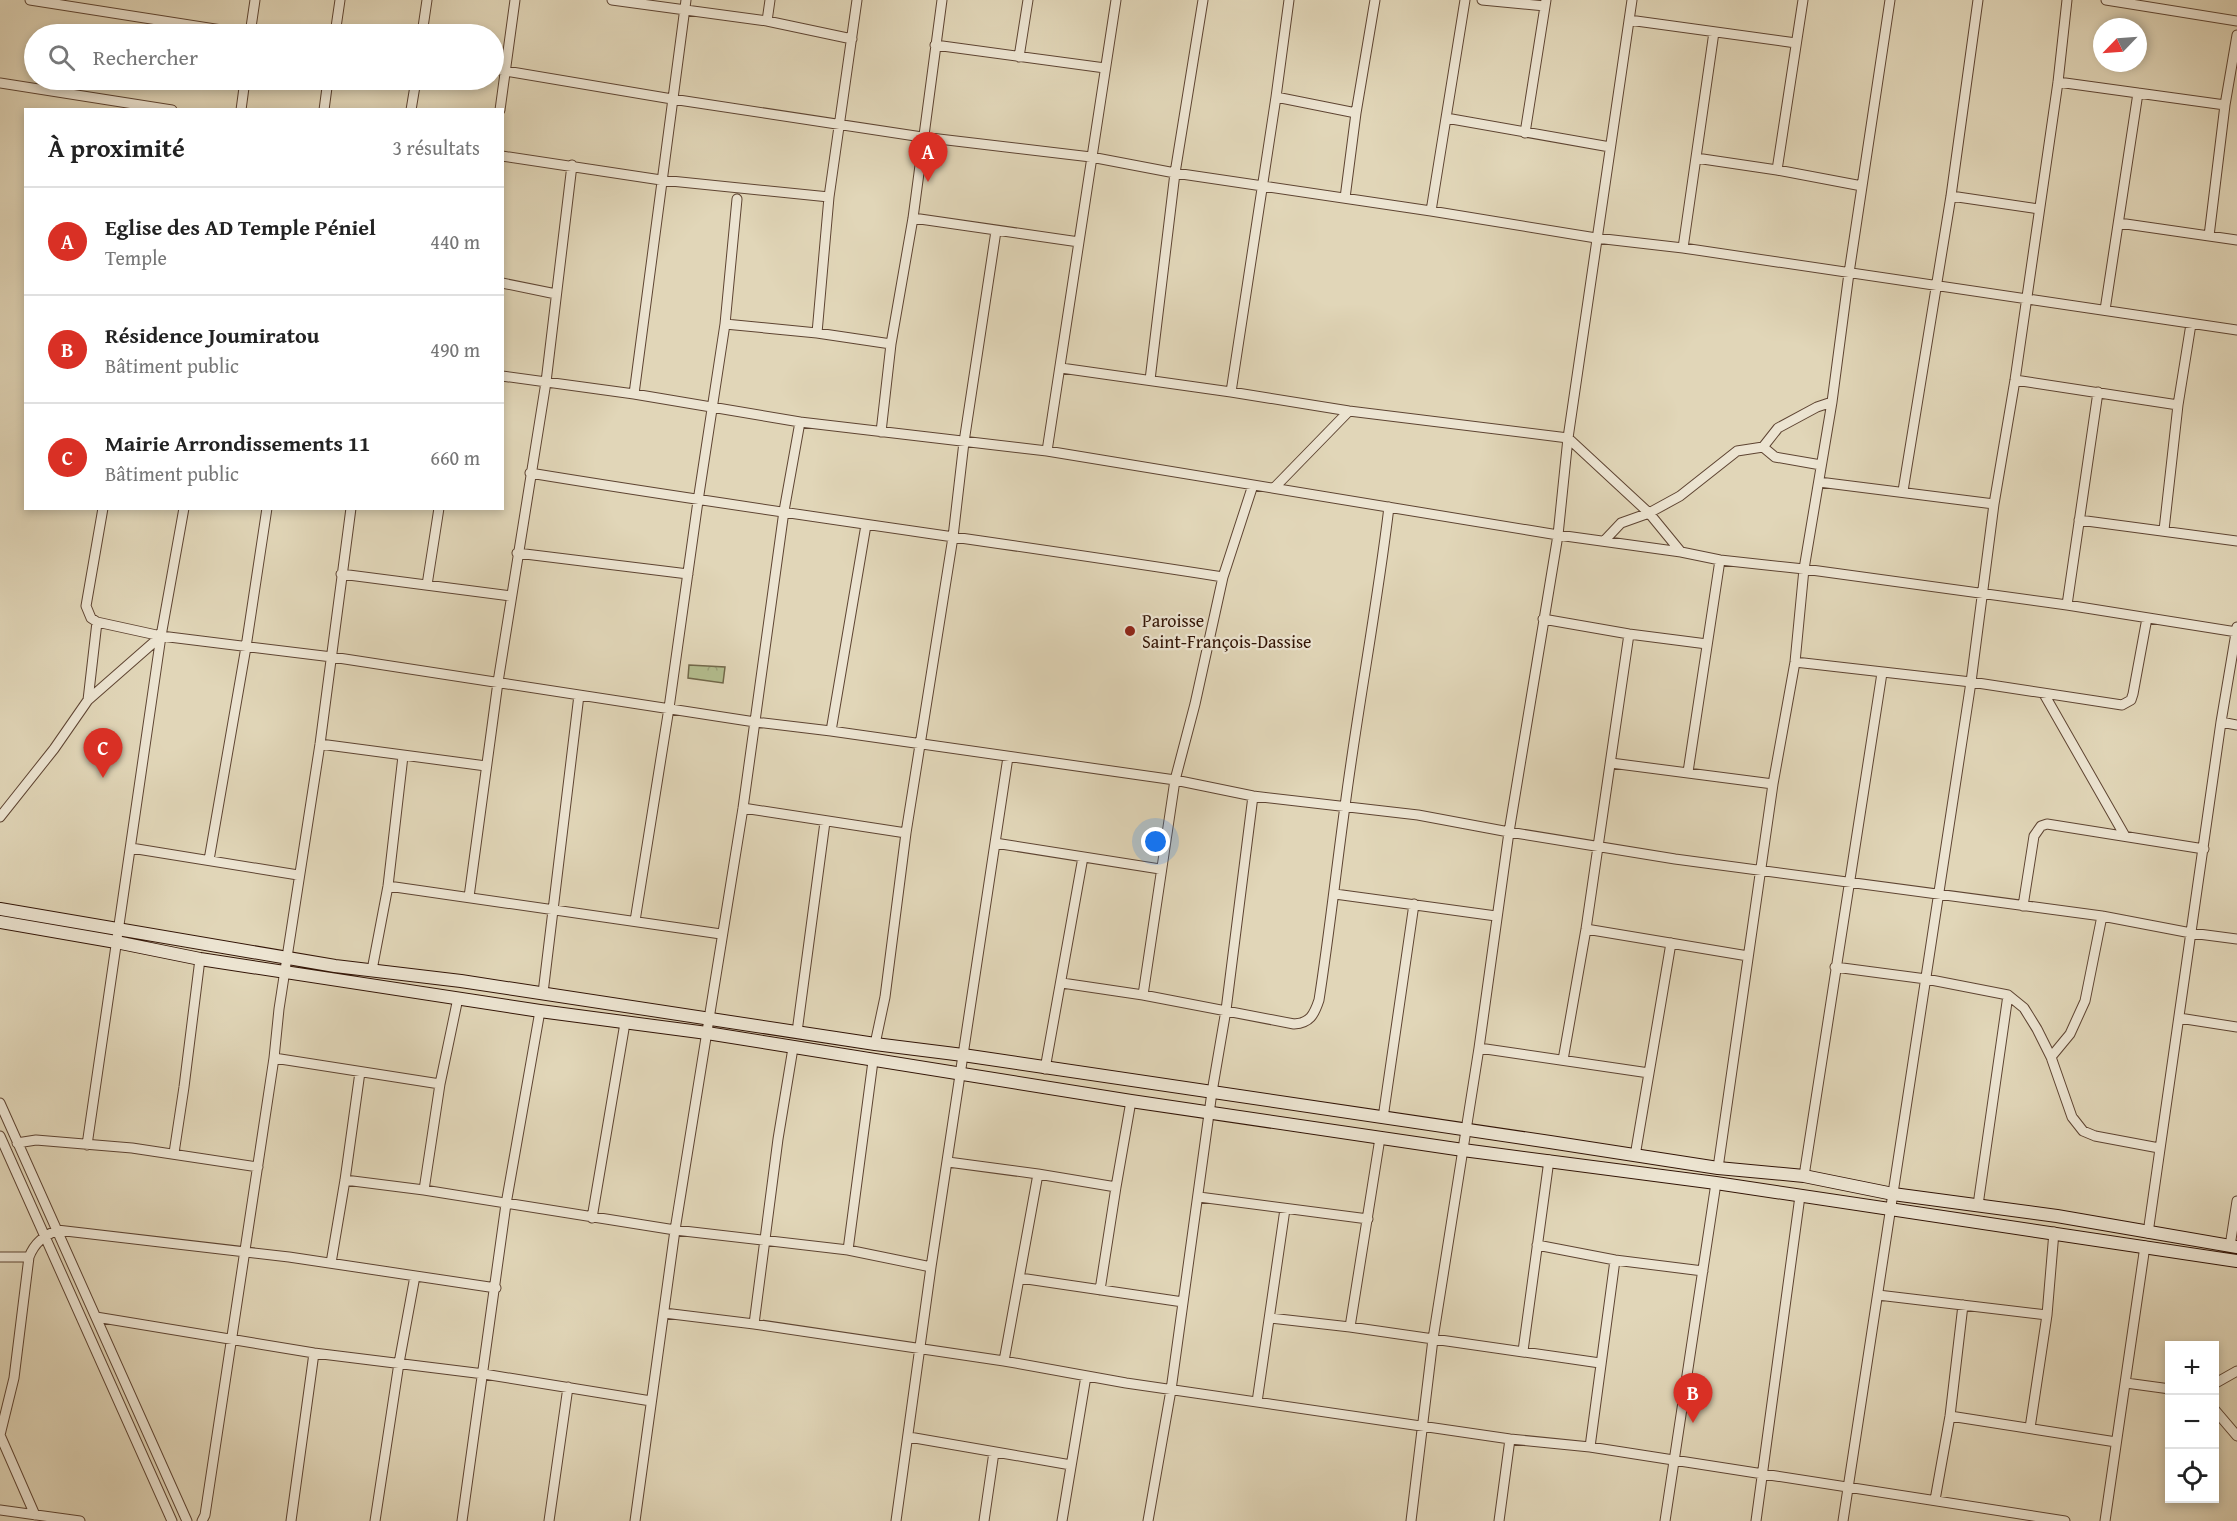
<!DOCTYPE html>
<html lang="fr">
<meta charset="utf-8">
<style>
:root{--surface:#fff;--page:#f2f2f2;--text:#222;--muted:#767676;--line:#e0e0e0;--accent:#d93025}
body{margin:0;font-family:"Gentium Book Plus",serif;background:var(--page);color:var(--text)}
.controls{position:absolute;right:18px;bottom:18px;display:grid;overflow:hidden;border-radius:0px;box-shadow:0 3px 9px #0003}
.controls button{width:54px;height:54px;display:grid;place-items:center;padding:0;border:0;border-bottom:2px solid var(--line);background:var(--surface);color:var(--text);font:30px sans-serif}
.compass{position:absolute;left:2093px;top:18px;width:54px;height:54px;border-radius:50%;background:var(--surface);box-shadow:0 3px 9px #0003;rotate:245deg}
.you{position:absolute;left:1156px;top:842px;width:21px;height:21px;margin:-15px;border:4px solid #fff;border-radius:50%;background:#1a73e8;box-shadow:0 0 0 9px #1a73e833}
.badge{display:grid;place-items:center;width:39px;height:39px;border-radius:50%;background:var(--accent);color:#fff;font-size:20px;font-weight:700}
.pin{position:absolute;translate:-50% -50px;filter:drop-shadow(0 2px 3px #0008)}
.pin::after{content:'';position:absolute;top:32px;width:21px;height:18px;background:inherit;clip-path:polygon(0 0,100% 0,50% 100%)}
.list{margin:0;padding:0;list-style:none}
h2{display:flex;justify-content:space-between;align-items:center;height:78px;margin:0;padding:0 24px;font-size:26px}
h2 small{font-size:20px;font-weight:400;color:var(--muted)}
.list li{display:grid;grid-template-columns:39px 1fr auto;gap:18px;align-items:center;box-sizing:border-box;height:108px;padding:0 24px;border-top:2px solid var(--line)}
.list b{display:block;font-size:22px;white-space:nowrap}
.list p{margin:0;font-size:20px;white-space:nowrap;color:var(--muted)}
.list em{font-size:20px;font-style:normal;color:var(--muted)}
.icon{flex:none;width:33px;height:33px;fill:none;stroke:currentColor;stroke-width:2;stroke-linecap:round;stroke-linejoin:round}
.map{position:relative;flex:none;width:2237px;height:1521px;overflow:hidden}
.search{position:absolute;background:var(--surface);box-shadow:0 3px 9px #0003;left:24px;top:24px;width:480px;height:66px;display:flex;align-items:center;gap:15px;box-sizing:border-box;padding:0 21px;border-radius:33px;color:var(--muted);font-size:22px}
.panel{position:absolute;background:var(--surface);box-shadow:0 3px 9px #0003;left:24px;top:108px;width:480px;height:402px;border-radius:0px}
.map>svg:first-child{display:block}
.forest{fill:url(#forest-crowns);stroke:#72684a;stroke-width:1.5}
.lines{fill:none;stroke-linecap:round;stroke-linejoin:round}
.street-casing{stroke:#5e4432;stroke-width:11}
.secondary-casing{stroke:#321406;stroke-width:14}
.street{stroke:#ece4d1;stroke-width:9}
.secondary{stroke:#ece4d1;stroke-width:12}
.poi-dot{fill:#8f2418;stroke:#ece4d1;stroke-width:2}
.labels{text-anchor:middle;stroke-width:4.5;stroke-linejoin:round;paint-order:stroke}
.poi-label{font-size:18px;fill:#321406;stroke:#ece4d1;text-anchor:start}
</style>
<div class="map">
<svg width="2237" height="1521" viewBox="0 0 2237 1521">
<defs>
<pattern id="forest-crowns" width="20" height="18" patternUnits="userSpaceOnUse" patternTransform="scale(1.5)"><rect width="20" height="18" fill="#b3bd8e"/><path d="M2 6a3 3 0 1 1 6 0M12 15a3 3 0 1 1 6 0" fill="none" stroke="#9aa279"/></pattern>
</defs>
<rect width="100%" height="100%" fill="#e1d6b8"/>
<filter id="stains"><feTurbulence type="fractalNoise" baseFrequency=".00333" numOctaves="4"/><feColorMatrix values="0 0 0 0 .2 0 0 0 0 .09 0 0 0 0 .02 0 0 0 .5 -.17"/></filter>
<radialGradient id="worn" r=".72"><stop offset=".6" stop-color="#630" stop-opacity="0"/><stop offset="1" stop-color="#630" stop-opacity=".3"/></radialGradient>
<!-- forest -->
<path class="forest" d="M689,665L725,667L723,683L688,678Z"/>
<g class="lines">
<defs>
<path id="street" d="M30,0L247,34
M612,0L767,21L852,39
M1482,0L1545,6
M2106,0L2237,21
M1629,20L1796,43
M767,21L770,0
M250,34L255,0
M335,34L340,0
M422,34L427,0
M935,45L1105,68
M1019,57L1028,0
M494,69L672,99L922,137L1091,157L1175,173L1431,211L1596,238L1683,248L2237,330
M2058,82L2225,105
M0,83L172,110
M1276,97L1356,113
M241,110L245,80
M324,110L328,80
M411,110L416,80
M500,110L515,0
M1446,118L1610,147
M1525,133L1546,0
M502,156L661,180L829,197
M1696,158L1777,170L1862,186
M1777,170L1803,0
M1951,196L2039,209
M1345,198L1356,113L1375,0
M1431,211L1465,0
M913,218L1079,242
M2119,223L2237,240
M2209,236L2225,105L2237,35
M1683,248L1714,32
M502,283L556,294
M2105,310L2138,93
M725,324L817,333L891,344
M817,333L829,197L857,0
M1061,368L1231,392L1349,411L1568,438L1649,513L1681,552
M502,376L634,394L800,422L1047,451L1558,535L1681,552L1720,560L1804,569L2067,605L2237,632
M1150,380L1175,173L1203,0
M2015,380L2178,405
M1231,392L1276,97L1289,0
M634,394L686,0
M881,432L891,344L913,218L942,0
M1047,451L1116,0
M1821,465L1775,457L1763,447L1778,428L1817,407L1832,402
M530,473C760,511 992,541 1223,577L1253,485
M1819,482L1994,504
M1274,488L1349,411
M1903,491L1951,196L1978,0
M103,508L86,606L91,618L97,622L161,636L332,657L755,722L831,731L1175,780L1253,796L1418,815L1509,832L1675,859L2102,916L2191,933L2237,939
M2079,520L2237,541
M2164,530L2178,405L2191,324
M1604,541L1621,523L1649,513L1680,496L1737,451L1763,447
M517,553L688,574
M341,574L511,596
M427,585L439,508
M2067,605L2098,392
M1543,619L1629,634L1707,644
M1795,662L1971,682L2122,705L2131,700L2133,694L2147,618
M2044,694L2125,836
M88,700L97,622
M2221,722L2237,725
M831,731L866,525
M320,744L486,766
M1611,763L1773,784
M1688,772L1720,560
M743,808L906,833
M0,817L54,749L88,700L161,636
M995,843L1160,869
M131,848L298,875
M209,860L246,647L267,508
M388,886L721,934
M1335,894L1496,916
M469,897L498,682L546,382L572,165
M2023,906L2034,836L2041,826L2047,824L2204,849
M635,921L669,708L698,501L725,324L737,199
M1586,929L1748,956
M1835,967L1926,979L2008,995L2024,1008L2037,1029L2051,1057L2072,1117L2083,1131L2095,1136L2159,1148
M372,970L388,886L403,756
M1062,983L1143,995L1294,1024C1310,1023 1314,1015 1319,1000C1329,936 1336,871 1345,806C1358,706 1377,607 1389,507
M543,993L579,695
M1143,995L1175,780L1195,704L1223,577
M2179,1018L2237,1027
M797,1032L825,822
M875,1044L885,997L906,833L953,537L964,442L996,231
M1479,1048L1649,1073
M2051,1057L2070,1034L2085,1001L2102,916
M274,1058L440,1084
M1563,1060L1586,929L1629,634
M1045,1069L1083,857
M0,1103L187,1521
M1383,1118L1414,904
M0,1136L172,1521
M17,1143L36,1140L132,1148L258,1167
M87,1145L161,636L184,508
M174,1153L184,1087L200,959
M1635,1156L1671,943
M948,1162L1038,1174L1004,1361
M1718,1168L1773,784L1795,662L1804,569L1832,402L1849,273L1890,0
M1038,1174L1116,1187L1100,1290
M1804,1176L1882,673
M345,1180L424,1190L675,1230L848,1250L931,1267
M1116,1187L1131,1101
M424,1190L440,1084L458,998
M1199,1197L1368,1219
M1978,1205L2008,995
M592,1218L625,1023
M2148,1233L2221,722L2237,627
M1537,1245L1615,1260L1703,1271
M2230,1246L2237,1201
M848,1250L873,1061
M0,1257H29
M331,1263L345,1180L360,1072
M1020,1278L1183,1302
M1878,1295L2047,1315
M664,1313L754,1324L1004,1361L1126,1383L1510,1439L1590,1447L2065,1521
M96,1317L314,1353L484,1374L651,1401
M1270,1318L1350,1327L1600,1363
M754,1324L778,1139L793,1048
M1350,1327L1380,1138
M1523,1351L1549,1160
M2126,1383L2170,1389
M2214,1384L2237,1371
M1257,1402L1285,1209
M2214,1409L2237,1436
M1950,1416L2116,1442
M2030,1428L2047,1315L2054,1232
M0,1435L14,1378L29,1257C35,1242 43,1237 57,1230L289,1257L496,1288
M0,1435L35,1515
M909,1437L1071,1465
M1590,1447L1615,1260
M1935,1500L1950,1416L1963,1305
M0,1510L80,1521
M202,1521L205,1515L274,1058L279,1009L320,744L351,508
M291,1521L314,1353
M375,1521L399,1363L415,1276
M462,1521L506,1204L540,1011
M549,1521L568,1387
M635,1521L675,1230L743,808L784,511L800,422
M896,1521L931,1267L1008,757
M984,1521L994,1452
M1062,1521L1086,1376
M1148,1521L1171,1390L1212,1092L1226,1010L1253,796
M1411,1521L1433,1339L1479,1048L1509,832L1558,535L1568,438L1632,0
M1499,1521L1510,1439
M1665,1521L1716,1183
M1756,1521L1800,1196
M1843,1521L1971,682L1994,504L2015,380L2058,82L2067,0
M2105,1521L2145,1246"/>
<path id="secondary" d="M0,909L335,966L461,981L875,1044L963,1055L1550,1142L1718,1168L1804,1176L1893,1194L2057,1216L2237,1247
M0,922L116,942L200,959L540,1011L707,1033L1131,1101L1463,1150L1716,1183L2237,1261"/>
</defs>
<!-- street casing -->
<use href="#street" class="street-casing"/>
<!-- secondary casing -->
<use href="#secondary" class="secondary-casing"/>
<!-- street -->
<use href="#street" class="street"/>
<!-- secondary -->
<use href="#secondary" class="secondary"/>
</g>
<!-- markers -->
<circle class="poi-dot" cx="1130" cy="631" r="6"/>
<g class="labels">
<!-- poi labels -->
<g class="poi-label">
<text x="1142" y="627">Paroisse<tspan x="1142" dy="21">Saint-François-Dassise</tspan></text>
</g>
</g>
<rect width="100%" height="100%" filter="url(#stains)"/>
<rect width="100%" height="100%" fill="url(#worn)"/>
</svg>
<div class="controls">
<button>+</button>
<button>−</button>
<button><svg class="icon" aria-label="locate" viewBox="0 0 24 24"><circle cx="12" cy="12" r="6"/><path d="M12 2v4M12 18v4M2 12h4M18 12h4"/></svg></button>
</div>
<svg class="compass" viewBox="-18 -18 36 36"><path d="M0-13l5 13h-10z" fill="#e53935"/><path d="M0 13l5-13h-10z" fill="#767676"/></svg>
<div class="you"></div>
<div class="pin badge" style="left:928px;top:182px">A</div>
<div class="pin badge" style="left:1693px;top:1423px">B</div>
<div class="pin badge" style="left:103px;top:778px">C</div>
<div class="search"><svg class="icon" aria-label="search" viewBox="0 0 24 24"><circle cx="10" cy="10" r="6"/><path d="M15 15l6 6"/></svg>Rechercher</div>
<section class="panel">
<h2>À proximité<small>3 résultats</small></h2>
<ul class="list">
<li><span class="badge">A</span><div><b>Eglise des AD Temple Péniel</b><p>Temple</p></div><em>440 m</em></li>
<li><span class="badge">B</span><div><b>Résidence Joumiratou</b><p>Bâtiment public</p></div><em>490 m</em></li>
<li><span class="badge">C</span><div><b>Mairie Arrondissements 11</b><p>Bâtiment public</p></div><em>660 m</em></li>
</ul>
</section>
</div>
